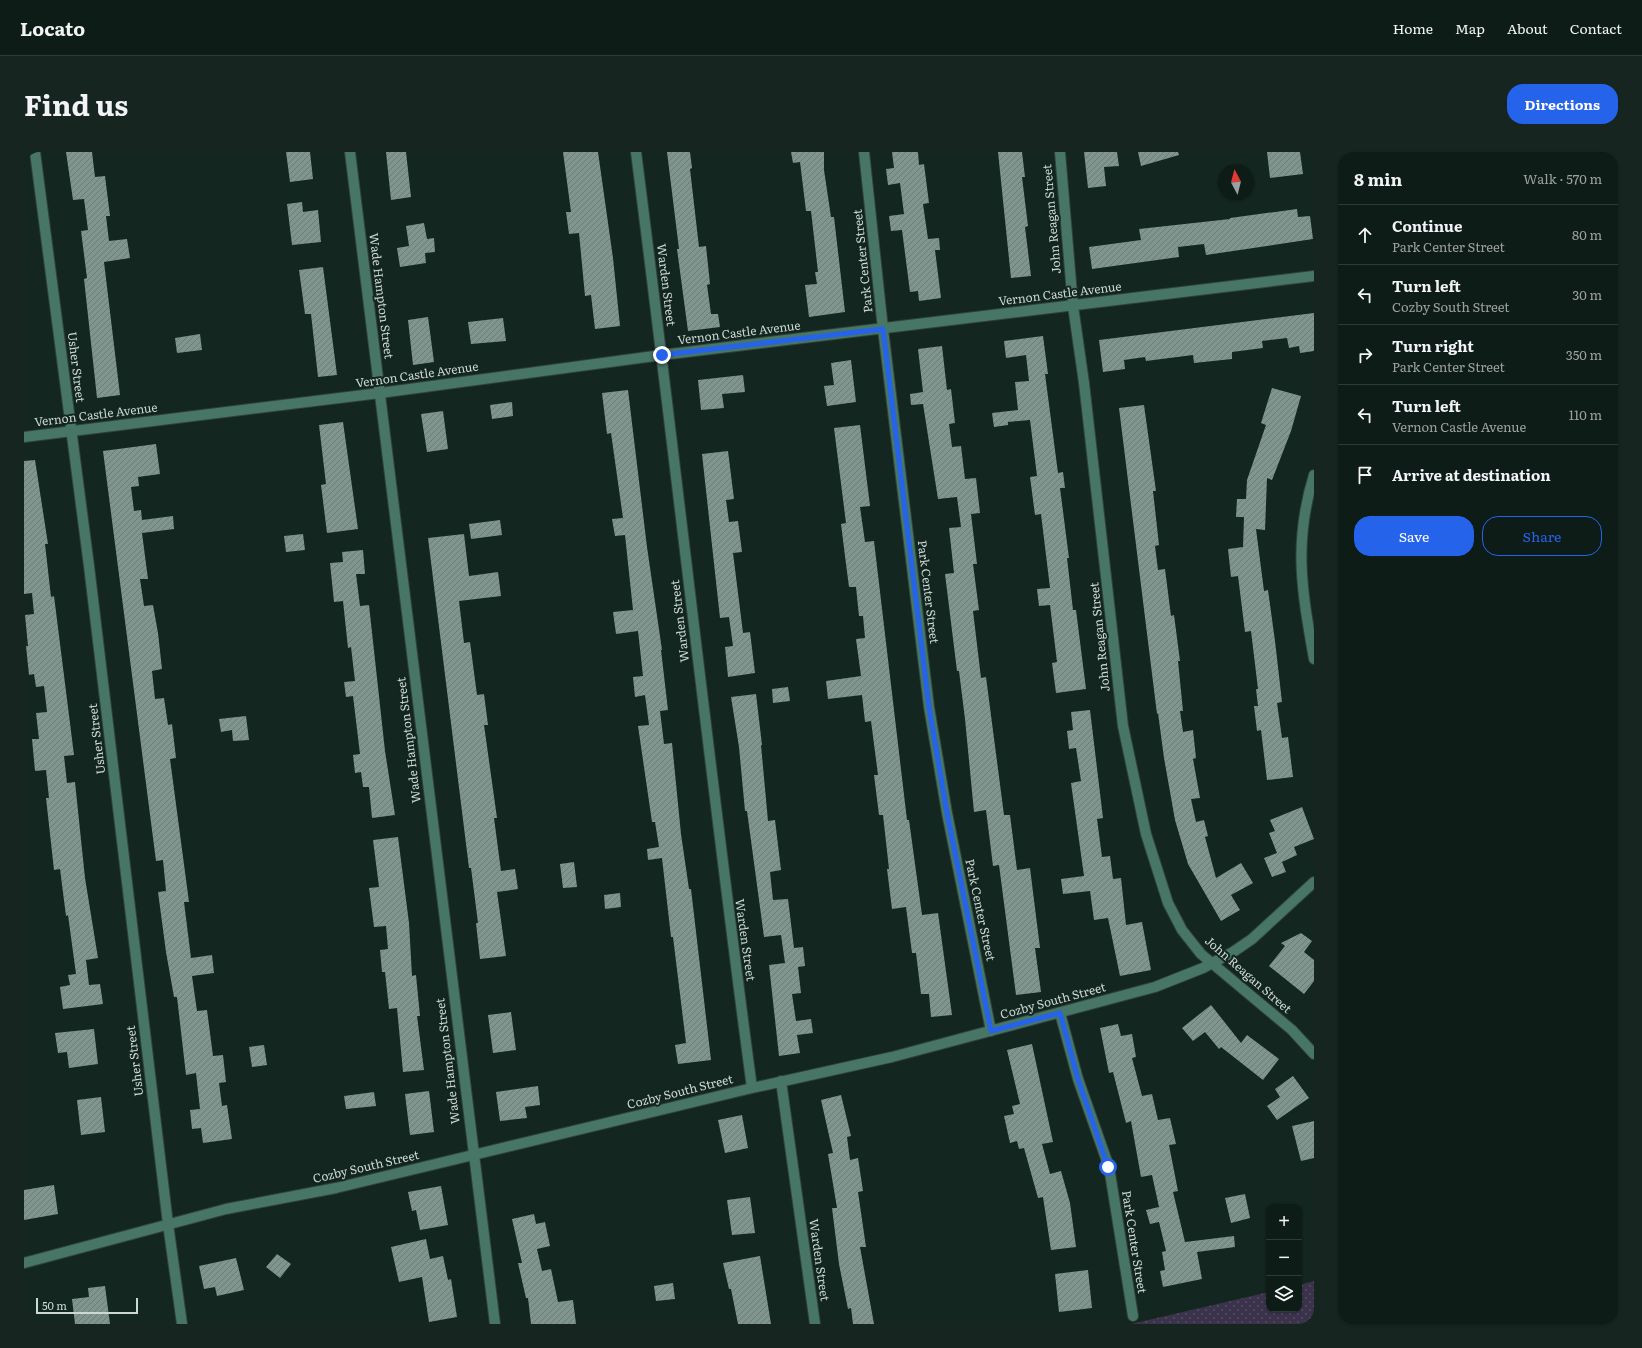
<!DOCTYPE html>
<meta charset="utf-8">
<style>
:root{--surface:#0e1c17;--page:#172520;--text:#f1f3f6;--muted:#9ba1a1;--line:#2e3a36;--accent:#2563eb}
body{margin:0;font-family:Literata,serif;background:var(--page);color:var(--text)}
.controls{position:absolute;right:12px;bottom:12px;display:grid;overflow:hidden;border-radius:8px;box-shadow:0 1px 3px #0004}
.controls button{width:36px;height:36px;display:grid;place-items:center;padding:0;border:0;border-bottom:1px solid var(--line);background:var(--surface);color:var(--text);font:20px sans-serif}
.compass{position:absolute;left:1194px;top:12px;width:36px;height:36px;border-radius:50%;background:var(--surface);box-shadow:0 1px 3px #0004;rotate:353deg}
.scale{position:absolute;left:12px;bottom:10px;width:102px;box-sizing:border-box;padding-left:4px;border:2px solid #ccd8d3;border-top:0;font-size:11px;line-height:14px;white-space:nowrap;color:#ccd8d3;-webkit-text-stroke:3px #13261f;paint-order:stroke}
.stop{position:absolute;width:12px;height:12px;margin:-9px;border:3px solid #2563eb;border-radius:50%;background:#fff}
.stop.end{background:#2563eb;border-color:#fff;box-shadow:0 1px 4px #0008}
.list{margin:0;padding:0;list-style:none}
h2{display:flex;justify-content:space-between;align-items:center;height:52px;margin:0;padding:0 16px;font-size:17px}
h2 small{font-size:13px;font-weight:400;color:var(--muted)}
.list li{display:grid;grid-template-columns:26px 1fr auto;gap:12px;align-items:center;box-sizing:border-box;height:60px;padding:0 16px;border-top:1px solid var(--line)}
.list b{display:block;font-size:15px;white-space:nowrap}
.list p{margin:0;font-size:13px;white-space:nowrap;color:var(--muted)}
.list em{font-size:13px;font-style:normal;color:var(--muted)}
.actions{display:flex;gap:8px;padding:12px 16px}
.actions a{flex:1;padding:9px 0;border:1px solid var(--accent);border-radius:16px;text-align:center;font-size:14px;color:var(--accent)}
.actions .main{background:var(--accent);color:#fff}
.icon{flex:none;width:22px;height:22px;fill:none;stroke:currentColor;stroke-width:2;stroke-linecap:round;stroke-linejoin:round}
.map{position:relative;flex:none;width:1290px;height:1172px;overflow:hidden;border-radius:16px}
header{display:flex;align-items:center;gap:24px;box-sizing:border-box;height:56px;padding:0 20px;background:var(--surface);border-bottom:1px solid var(--line)}
header strong{font-size:19px}
nav{display:flex;gap:22px;margin-inline-start:auto;font-size:14px}
.intro{display:flex;align-items:center;justify-content:space-between;box-sizing:border-box;height:96px;padding:0 24px}
h1{margin:0;font-size:28px}
.button{padding:10px 18px;border-radius:16px;background:var(--accent);color:#fff;font-size:14px;font-weight:700}
main{display:flex;gap:24px;padding:0 24px}
aside{flex:1;background:var(--surface);border-radius:16px;box-shadow:0 1px 3px #0004}
.map>svg:first-child{display:block}
.grass{fill:url(#grass-dots)}
.building{fill:url(#building-hatch)}
.lines{fill:none;stroke-linecap:round;stroke-linejoin:round}
.minor-casing{stroke:#31423c;stroke-width:12}
.minor{stroke:#477566;stroke-width:10}
.route{stroke:#2563eb;stroke-width:5}
.labels{text-anchor:middle;stroke-width:4;stroke-linejoin:round;paint-order:stroke}
.street-label{font-size:12px;fill:#ccd8d3;stroke:#13261f}
</style>
<header>
<strong>Locato</strong>
<nav><a>Home</a><a>Map</a><a>About</a><a>Contact</a></nav>
</header>
<div class="intro"><h1>Find us</h1><a class="button">Directions</a></div>
<main>
<div class="map">
<svg width="1290" height="1172" viewBox="0 0 1290 1172">
<defs>
<pattern id="grass-dots" width="8" height="8" patternUnits="userSpaceOnUse"><rect width="8" height="8" fill="#3b324c"/><path d="M2 2h.1M6 6h.1" fill="none" stroke="#564f65" stroke-width="1.8" stroke-linecap="round"/></pattern>
<pattern id="building-hatch" width="6" height="6" patternUnits="userSpaceOnUse"><rect width="6" height="6" fill="#7f958d"/><path d="M-1 1l2-2M0 6l6-6M5 7l2-2" fill="none" stroke="#6b7c76"/></pattern>
</defs>
<rect width="100%" height="100%" fill="#13261f"/>
<!-- grass -->
<path class="grass" d="M1290,1129V1172H1107L1245,1140V1157H1275V1133Z"/>
<!-- building -->
<path class="building" d="M42,0H68L71,25L81,24L86,64H82L85,89L103,87L106,106L80,110L96,243L73,246L60,127L63,126L57,79L64,78L60,47L49,48Z
M262,0H286L289,27L266,30Z
M362,0H382L387,45L367,48Z
M539,0H574L589,106L596,174L571,177L567,143L561,144L555,81L545,82L542,60H547Z
M643,0H666L668,16L666,17L675,95L682,94L686,132L683,133L687,162H694L696,175L664,179L653,97H655Z
M767,0H800V18L807,65H810L821,160L785,165L781,133L793,132L791,120H794L787,59H782L776,10L769,11Z
M868,0H894L895,13L900,12L905,51L899,52L904,87L915,86L916,98H911L917,146L895,149L894,139L886,140L878,78L867,79L865,64L880,62L876,31L864,33L862,17L870,16Z
M974,0H998L1001,25H998L1004,74L1001,75L1007,124L987,126Z
M1060,0H1093L1095,14L1080,15L1082,34L1064,36Z
M1114,0H1154L1155,3L1117,14Z
M1243,0H1276L1279,22L1246,26Z
M278,50L279,60L294,58L297,90L268,93L263,52Z
M1273,57L1274,65L1286,64L1289,87L1182,103L1180,92L1154,95L1155,105L1068,117L1065,95L1117,88L1115,77L1206,67V66Z
M400,71L403,87L410,86L411,100L401,101L402,111L376,115L373,96L385,94L382,74Z
M299,115L313,223L294,225L287,162H281L275,118Z
M1290,161V199L1276,201L1275,194L1265,196L1263,186L1238,189L1239,196L1208,200V207L1170,211L1169,203L1122,209L1121,205L1100,208L1101,217L1079,220L1075,188Z
M404,165L410,210L389,213L384,168Z
M479,166L482,189L447,192L444,170Z
M176,182L178,198L153,201L151,186Z
M1019,184L1024,222H1021L1034,321L1039,320L1041,336H1036L1045,406H1043L1049,458H1052L1062,537L1032,541L1028,511L1033,510L1026,453L1015,454L1013,437L1026,436L1017,362L1011,363L1006,325L1013,324L1006,268L984,270V273L970,275L968,261L994,258L991,230L1005,229L1002,203L982,206L980,189Z
M918,194L923,238L927,237L931,271L925,272L928,295L937,294L941,327L952,326L956,361L947,362L953,412H949L955,458L949,459L957,526L962,525L980,663H986L993,718L1006,716L1016,796H1011L1017,840L992,843L975,713L969,714L962,658L950,660L941,567L935,519H933L921,422L930,421L925,376L937,375L933,345L914,347L899,252L887,253L886,242L899,240L894,197Z
M827,208L832,250L803,254L800,234L810,233L807,211Z
M719,223L721,240L698,242L700,256L677,258L674,228Z
M1248,236L1277,244L1267,279L1248,328L1243,326L1241,378L1232,377L1240,439L1244,438L1251,489L1258,550L1253,551L1258,586L1264,585L1269,625L1243,628L1237,578L1233,579L1230,554H1234L1232,537H1234L1227,479L1221,480L1214,424L1207,425L1204,397L1219,395L1220,365H1212L1213,347H1222L1223,328L1242,273L1237,271Z
M604,238L623,395L638,498H637L644,558L636,559L640,592L648,591L657,682L665,737H667L687,908L654,912L651,893L662,891L649,785H647L638,706L624,708L623,697L635,695L631,670H628L614,574L625,573L621,543L611,545L609,525L619,524L614,479L592,482L589,460L609,458L601,383L591,384L588,367L599,366L587,281L583,282L578,241Z
M488,250L489,264L468,267L466,253Z
M1120,253L1132,339H1129L1135,393L1131,394L1134,418L1141,417L1147,464L1150,463L1156,509H1154L1159,559H1156L1159,580L1169,578L1172,606L1169,607L1176,646L1167,647L1172,670L1180,668L1184,684L1181,685L1192,726L1217,711L1229,731L1207,743L1216,758L1197,769L1164,712L1151,668L1140,606L1134,561L1133,562L1095,256Z
M419,259L424,297L403,300L397,262Z
M319,270L334,377L303,381L297,333L302,332L295,273Z
M836,273L846,354L836,355L841,390L850,389L883,668H885L898,763L914,761L928,863L907,865L905,842H897L892,801H888L882,755L868,757L863,717H865L859,663H855L850,623H854L847,569L841,570L838,543L804,547L802,529L837,524L832,487L841,486L839,464H835L832,435H825L822,412L817,372L822,371L810,276Z
M132,292L136,322L114,325L115,334L107,335L110,359L117,358L118,368L149,364L150,377L118,381L124,427H116L120,454L129,453L134,481L138,517L128,519L131,547L140,546L144,573L148,572L152,606L146,607L165,750H160L167,806L188,803L190,821L168,824L173,859L183,858L189,904L199,903L202,930L195,931L198,954L203,953L208,987L179,991L177,976L168,977L166,958L176,957L172,921L162,923L153,845H150L142,800L134,740L142,739L139,708L132,709L79,299Z
M704,299L710,347L702,348L705,370L714,369L718,400L709,401L719,481L726,480L731,521L704,525L701,495L709,494L705,465L696,466L678,302Z
M11,308L24,392H21L27,445L30,444L50,603L40,604L43,631L51,630L61,726L74,806L62,808L65,833L76,832L79,852L39,857L36,835L46,833L44,823L52,822L44,763L42,764L36,717L30,718L22,646H25L22,618L11,619L8,587H15L12,561L23,560L20,534L12,535L10,522L5,523L2,494H4L1,463L10,462L8,441L0,442V309Z
M476,368L478,383L447,387L445,372Z
M279,382L281,398L262,400L260,384Z
M440,382L445,424L474,420L477,444L435,449L440,491L446,490L453,543L460,542L464,573H460L473,666H470L477,719L491,717L494,737L473,740L482,804L456,807L452,771H454L447,716H445L404,386Z
M339,398L341,422H332L336,454L345,453L361,599L371,663L348,666L345,635H339L337,620L331,621L329,603L336,602L329,544L322,545L320,530L331,529L327,495L324,496L319,449L310,450L306,411L319,410L318,400Z
M764,535L766,549L749,551L748,537Z
M732,542L738,593H737L744,669L751,668L757,718L746,720L749,748L764,747L770,796L779,795L781,814L774,815L777,841L768,842L772,869L787,867L789,881L773,883L776,901L755,904L745,813L761,811L757,783L740,785L723,659H721L715,595L707,545Z
M1066,558L1079,666L1073,667L1078,705L1086,704L1089,727L1097,726L1102,773L1118,770L1127,818L1096,824L1084,766L1070,768L1066,739L1039,742L1037,727L1060,724L1047,631L1057,629L1052,596L1045,597L1043,579L1049,578L1047,560Z
M222,564L225,588L209,589L208,578L197,580L195,567Z
M1278,655L1290,687L1270,695L1273,703L1258,710L1262,720L1248,725L1240,706L1253,701L1245,681L1251,679L1246,668Z
M374,685L385,771L388,824L392,823L396,864H393L400,918L379,920L373,856L365,857L361,820H358L356,798L364,797L362,774L350,775L345,736L355,735L349,688Z
M550,710L553,735L539,736L536,712Z
M596,741L597,755L581,757L580,743Z
M1277,781L1288,789L1280,800L1290,808V829L1280,842L1245,814L1261,794L1257,791Z
M1187,853L1217,891L1223,883L1255,907L1239,928L1197,895L1195,897L1181,880L1169,889L1158,876Z
M487,860L492,898L469,901L464,863Z
M1094,872L1097,884L1108,882L1112,905L1108,906L1118,944L1128,942L1134,968L1146,966L1152,992L1145,993L1154,1039L1149,1040L1161,1090L1210,1084L1211,1095L1173,1100L1178,1127L1139,1135L1136,1119L1141,1118L1138,1100L1142,1099L1135,1070L1126,1072L1122,1058L1135,1055L1128,1023L1117,1025L1107,969L1102,971L1089,920L1085,921L1076,876Z
M70,877L74,912L45,916L43,900L34,901L31,881Z
M1008,892L1029,990L1018,992L1026,1022L1037,1019L1046,1051L1052,1095L1027,1098L1019,1045L1014,1046L1000,996L995,997L993,989L986,991L980,964L990,962L988,954L996,952L983,898Z
M240,893L243,913L228,915L225,895Z
M1269,924L1285,946L1253,968L1243,954L1256,945L1251,937Z
M514,934L516,953L501,955L503,966L476,969L472,940Z
M405,939L410,980L386,983L381,942Z
M350,940L352,954L322,957L320,944Z
M817,943L827,984L823,985L826,1008L834,1006L839,1039L834,1040L842,1095H836L850,1172H829L827,1156L824,1157L815,1112L808,1056H813L804,1002L809,1001L797,948Z
M77,945L81,980L57,983L53,948Z
M718,963L724,996L701,1001L694,968Z
M1290,969V1006L1277,1009L1268,974Z
M30,1033L34,1062L0,1068V1038Z
M417,1034L424,1073L396,1078L392,1058L388,1059L384,1040Z
M1221,1042L1226,1066L1207,1071L1201,1046Z
M726,1045L731,1081L708,1083L703,1048Z
M510,1062L512,1072L521,1070L526,1094L513,1097L518,1119L527,1117L534,1150L549,1148L552,1172H507L504,1146H502L494,1111H498L488,1067Z
M402,1087L406,1107L419,1104L424,1128L427,1127L433,1165L405,1170L398,1125L375,1130L367,1095Z
M253,1102L267,1112L256,1126L242,1115Z
M736,1104L747,1172H714L707,1137H705L699,1111Z
M212,1106L220,1138L193,1144L191,1135L180,1137L175,1114Z
M1064,1118L1068,1156L1035,1160L1031,1122Z
M649,1131L651,1147L632,1149L630,1134Z
M81,1134L86,1172H51L48,1147L65,1145L64,1136Z"/>
<g class="lines">
<defs>
<path id="minor" d="M11,0L65,414L144,1072L158,1172
M326,0L471,1172
M612,0C652,312 686,624 728,936
M840,0L859,177L905,555L923,661L967,879
M1036,0L1049,154L1060,231L1099,574L1122,682L1144,751L1158,778L1177,802L1268,878L1290,902
M0,285L356,241L638,203L1290,124
M1290,323C1269,391 1278,439 1290,507
M1036,861L1054,927L1085,1015L1109,1164
M757,929L791,1172
M0,1111L202,1057L312,1036L728,936L868,905L1131,835L1179,816L1209,800L1228,787L1290,730"/>
</defs>
<!-- minor casing -->
<use href="#minor" class="minor-casing"/>
<!-- minor -->
<use href="#minor" class="minor"/>
</g>
<g class="lines">
<!-- route -->
<path class="route" d="M638,203L859,177L905,555L923,661L967,879L1036,861L1054,927L1084,1015"/>
</g>
<g class="labels">
<!-- street labels -->
<g class="street-label">
<text transform="translate(1028 67) rotate(-95)" y="4">John Reagan Street</text>
<text transform="translate(839 109) rotate(-96)" y="4">Park Center Street</text>
<text transform="translate(642 133) rotate(83)" y="4">Warden Street</text>
<text transform="translate(1036 142) rotate(-7)" y="4">Vernon Castle Avenue</text>
<text transform="translate(357 144) rotate(83)" y="4">Wade Hampton Street</text>
<text transform="translate(715 181) rotate(-7)" y="4">Vernon Castle Avenue</text>
<text transform="translate(52 215) rotate(83)" y="4">Usher Street</text>
<text transform="translate(393 223) rotate(-8)" y="4">Vernon Castle Avenue</text>
<text transform="translate(72 263) rotate(-7)" y="4">Vernon Castle Avenue</text>
<text transform="translate(904 440) rotate(83)" y="4">Park Center Street</text>
<text transform="translate(656 469) rotate(-97)" y="4">Warden Street</text>
<text transform="translate(1076 485) rotate(-96)" y="4">John Reagan Street</text>
<text transform="translate(73 587) rotate(-97)" y="4">Usher Street</text>
<text transform="translate(385 588) rotate(-97)" y="4">Wade Hampton Street</text>
<text transform="translate(956 758) rotate(78)" y="4">Park Center Street</text>
<text transform="translate(721 788) rotate(82)" y="4">Warden Street</text>
<text transform="translate(1224 823) rotate(41)" y="4">John Reagan Street</text>
<text transform="translate(1029 849) rotate(-15)" y="4">Cozby South Street</text>
<text transform="translate(111 909) rotate(-97)" y="4">Usher Street</text>
<text transform="translate(424 909) rotate(-97)" y="4">Wade Hampton Street</text>
<text transform="translate(656 940) rotate(-14)" y="4">Cozby South Street</text>
<text transform="translate(342 1015) rotate(-13)" y="4">Cozby South Street</text>
<text transform="translate(1110 1090) rotate(81)" y="4">Park Center Street</text>
<text transform="translate(795 1108) rotate(82)" y="4">Warden Street</text>
</g>
</g>
</svg>
<div class="controls">
<button>+</button>
<button>−</button>
<button><svg class="icon" aria-label="layers" viewBox="0 0 24 24"><path d="M12 4l9 5-9 5-9-5zM3 14l9 5 9-5"/></svg></button>
</div>
<svg class="compass" viewBox="-18 -18 36 36"><path d="M0-13l5 13h-10z" fill="#e53935"/><path d="M0 13l5-13h-10z" fill="#9ba1a1"/></svg>
<div class="scale">50 m</div>
<div class="stop" style="left:1084px;top:1015px"></div>
<div class="stop end" style="left:638px;top:203px"></div>
</div>
<aside>
<h2>8 min<small>Walk · 570 m</small></h2>
<ul class="list">
<li><svg class="icon" aria-label="ahead" viewBox="0 0 24 24"><path d="M12 20V5M6 11l6-6 6 6"/></svg><div><b>Continue</b><p>Park Center Street</p></div><em>80 m</em></li>
<li><svg class="icon" aria-label="left" viewBox="0 0 24 24"><path d="M17 20v-9H6M10 6l-5 5 5 5"/></svg><div><b>Turn left</b><p>Cozby South Street</p></div><em>30 m</em></li>
<li><svg class="icon" aria-label="right" viewBox="0 0 24 24"><path d="M7 20v-9h11M14 6l5 5-5 5"/></svg><div><b>Turn right</b><p>Park Center Street</p></div><em>350 m</em></li>
<li><svg class="icon" aria-label="left" viewBox="0 0 24 24"><path d="M17 20v-9H6M10 6l-5 5 5 5"/></svg><div><b>Turn left</b><p>Vernon Castle Avenue</p></div><em>110 m</em></li>
<li><svg class="icon" aria-label="arrive" viewBox="0 0 24 24"><path d="M6 21V4h12l-3 4 3 4H6"/></svg><div><b>Arrive at destination</b></div></li>
</ul>
<div class="actions"><a class="main">Save</a><a>Share</a></div>
</aside>
</main>
